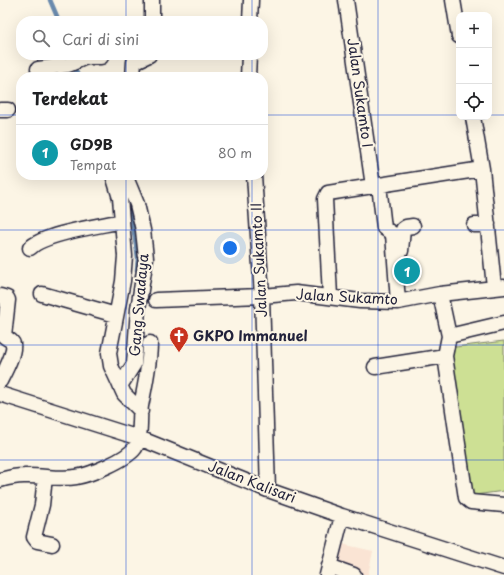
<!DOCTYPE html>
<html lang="id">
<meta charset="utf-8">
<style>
:root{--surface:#fff;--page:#f2f2f2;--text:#202124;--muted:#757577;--line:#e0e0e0;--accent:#c8321e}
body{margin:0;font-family:"Playpen Sans",sans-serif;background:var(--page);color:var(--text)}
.controls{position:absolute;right:12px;top:12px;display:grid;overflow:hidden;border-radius:8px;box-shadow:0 4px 16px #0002}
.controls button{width:36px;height:36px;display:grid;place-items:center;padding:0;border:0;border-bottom:1px solid var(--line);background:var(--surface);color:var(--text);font:20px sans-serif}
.you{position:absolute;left:230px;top:248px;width:14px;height:14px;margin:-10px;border:3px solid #fff;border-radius:50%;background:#1a73e8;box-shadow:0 0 0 6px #1a73e833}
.badge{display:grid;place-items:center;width:26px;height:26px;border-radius:50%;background:var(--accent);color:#fff;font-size:13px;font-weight:700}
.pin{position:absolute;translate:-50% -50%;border:2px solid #fff;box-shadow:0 1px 4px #0006}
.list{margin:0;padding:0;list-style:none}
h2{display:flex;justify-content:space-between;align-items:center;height:52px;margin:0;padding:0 16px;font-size:17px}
h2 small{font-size:13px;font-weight:400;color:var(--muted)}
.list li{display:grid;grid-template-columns:26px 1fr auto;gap:12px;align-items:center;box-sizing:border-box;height:56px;padding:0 16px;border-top:1px solid var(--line)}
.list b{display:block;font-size:15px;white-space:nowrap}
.list p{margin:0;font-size:13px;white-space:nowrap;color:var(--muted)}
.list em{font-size:13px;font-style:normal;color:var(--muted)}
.icon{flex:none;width:22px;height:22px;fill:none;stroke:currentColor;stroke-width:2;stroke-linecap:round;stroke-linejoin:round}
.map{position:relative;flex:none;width:504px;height:575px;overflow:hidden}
.search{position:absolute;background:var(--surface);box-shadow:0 4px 16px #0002;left:16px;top:16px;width:252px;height:44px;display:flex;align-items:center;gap:10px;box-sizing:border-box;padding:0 14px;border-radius:16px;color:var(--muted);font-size:15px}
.panel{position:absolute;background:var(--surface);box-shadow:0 4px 16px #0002;left:16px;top:72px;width:252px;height:108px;border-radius:16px}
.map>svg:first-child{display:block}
.built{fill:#fae4d4}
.green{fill:#cde094;stroke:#788168}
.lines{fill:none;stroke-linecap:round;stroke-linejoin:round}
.stream{stroke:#6b8aad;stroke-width:4.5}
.minor-casing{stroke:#22223b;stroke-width:17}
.minor{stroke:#fcf5e5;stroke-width:14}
.grid{fill:none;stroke:#1d4ed8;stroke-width:1;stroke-opacity:0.55}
.labels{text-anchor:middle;stroke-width:4;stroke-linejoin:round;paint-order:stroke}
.street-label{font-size:14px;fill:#22223b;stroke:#fcf5e5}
.poi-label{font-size:14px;font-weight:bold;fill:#22223b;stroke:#fcf5e5;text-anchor:start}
</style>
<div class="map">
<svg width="504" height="575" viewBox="0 0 504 575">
<rect width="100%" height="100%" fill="#fcf5e5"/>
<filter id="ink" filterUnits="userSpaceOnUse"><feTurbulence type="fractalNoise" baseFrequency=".025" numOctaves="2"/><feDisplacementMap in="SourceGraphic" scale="8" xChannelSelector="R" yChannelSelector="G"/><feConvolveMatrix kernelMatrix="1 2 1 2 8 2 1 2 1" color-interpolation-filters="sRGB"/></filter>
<g filter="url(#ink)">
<!-- built -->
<path class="built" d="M333,542L373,551L368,575H325Z"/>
<!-- green -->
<path class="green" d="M504,341V491L468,496L447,348Z"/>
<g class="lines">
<!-- stream -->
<path class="stream" d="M50,0L59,21
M67,55L79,77
M130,206L138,258L137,270"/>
<defs>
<path id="minor" d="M346,0L373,186
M453,0L459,36
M152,21V0
M250,21L251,0
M38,69L68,65L86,57H101
M133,77L134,62L149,55
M248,77L249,55
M0,110H8
M473,117L482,169L494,287
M113,175L120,198L125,256L123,281L109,353L111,366L124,394L141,411
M254,175L262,296L268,490
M379,185L384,228L393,234L398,302
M474,225L488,224
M30,248C45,233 100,226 122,221
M401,251L403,229L406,227L413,226
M42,294L116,315
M440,294L449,336L445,356L466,498L471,502L504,505
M0,296L7,298L8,300L4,336C7,339 12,340 13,344C15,353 4,373 0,381
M330,296L325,199L328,193L482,169
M156,300L262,296L296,293L360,301L398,302L440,294L504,287
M449,336L504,323
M375,367L445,356
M120,386L134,364L138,309L146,258L143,230L137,204L125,175
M0,394L139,438L268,490L342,516L504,568
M45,477L42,505L34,537L37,541L52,544
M0,480C7,478 16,476 24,476C41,475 58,480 76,477C90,475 126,460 135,448C142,436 139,419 141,406C145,385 150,364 150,343
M329,566L354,575
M327,575L342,516"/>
</defs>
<!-- minor casing -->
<use href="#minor" class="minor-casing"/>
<!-- minor -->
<use href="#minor" class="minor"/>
</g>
</g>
<!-- grid -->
<path class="grid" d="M126,0V21M252,0V21M378,0V575M126,55V77M252,55V77M0,115H21M263,115H459M489,115H504M126,175V575M252,175V575M0,230H504M0,345H504M0,460H504"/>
<!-- icons -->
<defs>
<symbol id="church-pin" viewBox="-11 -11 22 30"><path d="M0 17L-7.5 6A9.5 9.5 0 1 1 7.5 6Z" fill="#c8321e" stroke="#fcf5e5"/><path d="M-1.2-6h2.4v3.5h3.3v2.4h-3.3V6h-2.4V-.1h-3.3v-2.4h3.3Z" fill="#fff"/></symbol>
</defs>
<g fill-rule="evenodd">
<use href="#church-pin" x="168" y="325" width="22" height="30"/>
</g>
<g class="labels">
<!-- street labels -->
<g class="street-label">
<text transform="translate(360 93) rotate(82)" y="5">Jalan Sukamto I</text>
<text transform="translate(259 260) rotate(-93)" y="5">Jalan Sukamto II</text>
<text transform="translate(347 297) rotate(3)" y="5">Jalan Sukamto</text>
<text transform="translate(139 305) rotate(-85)" y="5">Gang Swadaya</text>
<text transform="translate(252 482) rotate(21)" y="5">Jalan Kalisari</text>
</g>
<!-- poi labels -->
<g class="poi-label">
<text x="193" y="341">GKPO Immanuel</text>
</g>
</g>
</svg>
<div class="controls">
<button>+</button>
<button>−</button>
<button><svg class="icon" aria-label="locate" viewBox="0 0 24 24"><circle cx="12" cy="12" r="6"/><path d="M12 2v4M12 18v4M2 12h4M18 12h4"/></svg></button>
</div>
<div class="you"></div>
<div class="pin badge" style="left:407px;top:271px;background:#0f9aa8">1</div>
<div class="search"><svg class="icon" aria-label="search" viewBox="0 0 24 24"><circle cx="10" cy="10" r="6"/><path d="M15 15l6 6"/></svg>Cari di sini</div>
<section class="panel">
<h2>Terdekat<small></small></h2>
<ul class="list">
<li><span class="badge" style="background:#0f9aa8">1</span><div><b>GD9B</b><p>Tempat</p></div><em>80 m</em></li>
</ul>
</section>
</div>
